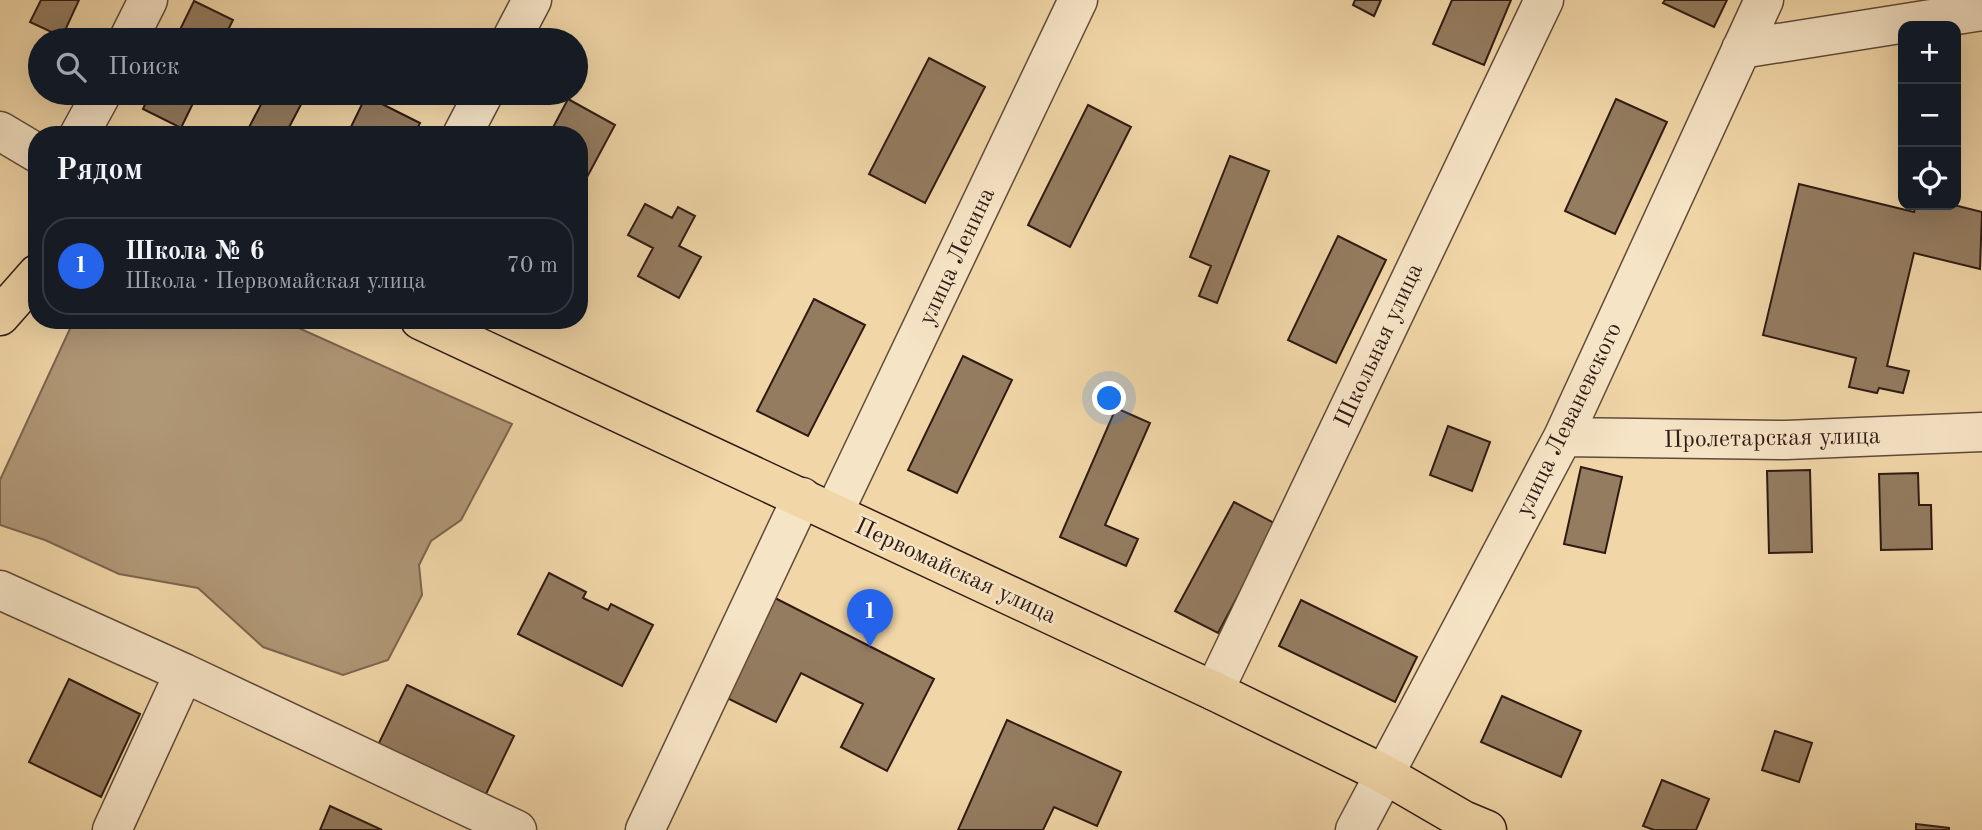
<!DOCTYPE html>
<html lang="ru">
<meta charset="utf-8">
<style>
:root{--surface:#171b24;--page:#242831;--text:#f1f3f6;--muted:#9ea1a6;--line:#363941;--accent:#2563eb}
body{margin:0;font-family:"Old Standard TT",serif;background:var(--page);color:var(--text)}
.controls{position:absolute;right:21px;top:21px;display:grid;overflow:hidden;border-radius:14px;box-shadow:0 7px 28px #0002}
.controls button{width:63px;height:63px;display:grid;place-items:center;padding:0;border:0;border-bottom:2px solid var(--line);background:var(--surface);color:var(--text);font:35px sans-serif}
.you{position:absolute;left:1110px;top:399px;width:24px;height:24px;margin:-18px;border:5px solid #fff;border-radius:50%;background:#1a73e8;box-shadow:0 0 0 10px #1a73e833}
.badge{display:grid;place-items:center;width:46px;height:46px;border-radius:50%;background:var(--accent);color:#fff;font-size:23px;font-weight:700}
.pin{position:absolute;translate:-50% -58px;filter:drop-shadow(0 2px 4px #0008)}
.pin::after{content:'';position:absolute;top:37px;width:24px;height:21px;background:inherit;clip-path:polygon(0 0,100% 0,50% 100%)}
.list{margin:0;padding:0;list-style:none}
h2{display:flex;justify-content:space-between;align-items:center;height:91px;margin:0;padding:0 28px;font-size:30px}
h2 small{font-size:23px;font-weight:400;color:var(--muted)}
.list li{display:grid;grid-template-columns:46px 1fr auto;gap:21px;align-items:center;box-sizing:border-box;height:98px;margin:0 14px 14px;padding:0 14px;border:2px solid var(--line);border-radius:28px}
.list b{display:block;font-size:26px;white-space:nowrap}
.list p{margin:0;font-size:23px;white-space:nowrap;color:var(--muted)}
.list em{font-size:23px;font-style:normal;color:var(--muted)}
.icon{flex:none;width:38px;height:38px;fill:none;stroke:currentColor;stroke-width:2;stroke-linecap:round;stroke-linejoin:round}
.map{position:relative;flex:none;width:1982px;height:830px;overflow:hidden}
.search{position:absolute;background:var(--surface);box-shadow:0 7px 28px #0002;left:28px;top:28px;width:560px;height:77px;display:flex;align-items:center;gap:18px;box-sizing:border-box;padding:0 24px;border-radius:38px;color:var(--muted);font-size:26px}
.panel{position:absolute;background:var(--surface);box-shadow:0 7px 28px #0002;left:28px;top:126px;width:560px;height:203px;border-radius:28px}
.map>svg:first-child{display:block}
.water{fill:#af9675;stroke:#7c654e;stroke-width:2}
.building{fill:#947c60;stroke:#2f1b14;stroke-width:2}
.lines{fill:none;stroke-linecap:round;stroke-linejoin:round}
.minor-casing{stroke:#604a39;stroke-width:41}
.major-casing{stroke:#2f1b14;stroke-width:41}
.minor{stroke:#f6e4c6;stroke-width:38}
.major{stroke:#f1d6a7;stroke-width:38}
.labels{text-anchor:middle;stroke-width:5;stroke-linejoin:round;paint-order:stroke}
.street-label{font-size:24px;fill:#2f1b14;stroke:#f6e4c6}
</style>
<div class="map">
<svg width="1982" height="830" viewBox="0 0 1982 830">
<rect width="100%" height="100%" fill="#f1d6a7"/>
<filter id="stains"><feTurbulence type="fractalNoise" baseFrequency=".00286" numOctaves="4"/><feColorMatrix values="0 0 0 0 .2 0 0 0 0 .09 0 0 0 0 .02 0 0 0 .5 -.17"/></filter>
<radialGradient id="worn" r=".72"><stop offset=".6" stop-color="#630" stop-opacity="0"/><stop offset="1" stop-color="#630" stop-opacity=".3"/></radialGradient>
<!-- water -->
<path class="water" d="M74,320H281L512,424L461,520L431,541L419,565L422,595L388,660L343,675L263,647L198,588L119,574L45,540L0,525V480Z"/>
<!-- building -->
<path class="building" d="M41,0H79L62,37L30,22Z
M1355,0H1381L1374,16L1353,5Z
M1452,0H1511L1484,65L1433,44Z
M1665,0H1727L1714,27L1663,3Z
M194,1L233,20L223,40H175Z
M929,58L985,87L925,203L869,174Z
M150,93H198L181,128L143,109Z
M267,93H307L285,135H245Z
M366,96L420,123L414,135H347Z
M568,99L615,125L579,192V135H549Z
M1616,99L1667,122L1615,234L1565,211Z
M1088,105L1131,127L1070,247L1028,225Z
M1230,156L1269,171L1217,303L1199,296L1211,266L1190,257Z
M1799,184L1914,212L1916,205H1954L1982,212L1980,269L1914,253L1887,366L1909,371L1903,393L1879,388L1877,393L1849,387L1856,358L1763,335Z
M645,204L672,218L678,207L695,216L679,246L701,257L679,298L638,276L653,248L628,235Z
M1338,236L1386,260L1336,363L1288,340Z
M814,299L865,325L808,436L757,411Z
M963,356L1012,380L957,493L908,470Z
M1116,408L1150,423L1105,525L1138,539L1126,566L1060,537Z
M1448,426L1490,442L1472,491L1430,475Z
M1581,467L1622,477L1605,553L1564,544Z
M1810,470L1812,552L1769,553L1767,471Z
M1918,473L1919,505H1931L1932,549L1881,550L1879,474Z
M1234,502L1276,524L1218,633L1175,611Z
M549,573L586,592L583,598L608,610L611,604L653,625L622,686L518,634Z
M773,597L934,679L887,771L841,747L863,704L801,673L776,722L723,696Z
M1301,600L1417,657L1395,702L1279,646Z
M69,679L140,714L101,797L29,762Z
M407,685L514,736L485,796L378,745Z
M1502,696L1581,731L1561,777L1481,742Z
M1007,720L1121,772L1097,826L1054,807L1043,830H958Z
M1775,731L1812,743L1799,782L1762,770Z
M1662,780L1709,799L1696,830H1654L1643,826Z
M330,806L382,830H320Z
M1916,824L1949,828V830H1916Z"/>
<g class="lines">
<defs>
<path id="minor" d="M128,40L148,0
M511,40L532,0
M1741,49L1982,11
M0,131L37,153
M79,135L102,93
M462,135L484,93
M1563,437L1786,440L1982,432
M834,512L1078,0
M0,590L184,673L112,830
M184,673L517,830
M1214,691L1544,0
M645,830L802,497
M1355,830L1563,437L1764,0"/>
<path id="major" d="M0,316L37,274
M420,320L1214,691L1384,774L1463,820L1487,830"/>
</defs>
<!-- minor casing -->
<use href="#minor" class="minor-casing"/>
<!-- major casing -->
<use href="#major" class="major-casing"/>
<!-- minor -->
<use href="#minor" class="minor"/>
<!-- major -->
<use href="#major" class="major"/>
</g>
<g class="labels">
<!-- street labels -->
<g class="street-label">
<text transform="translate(956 256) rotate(-65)" y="8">улица Ленина</text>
<text transform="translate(1378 345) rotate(-65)" y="8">Школьная улица</text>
<text transform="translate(1568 419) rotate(-64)" y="8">улица Леваневского</text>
<text transform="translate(1772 437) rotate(-1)" y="8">Пролетарская улица</text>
<text transform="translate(956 570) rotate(25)" y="8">Первомайская улица</text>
</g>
</g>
<rect width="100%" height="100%" filter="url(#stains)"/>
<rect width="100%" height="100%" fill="url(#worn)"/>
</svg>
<div class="controls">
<button>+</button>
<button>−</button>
<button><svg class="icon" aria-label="locate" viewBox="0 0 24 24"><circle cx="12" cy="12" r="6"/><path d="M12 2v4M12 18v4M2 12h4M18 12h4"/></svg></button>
</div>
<div class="you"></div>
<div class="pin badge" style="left:870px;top:647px">1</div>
<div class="search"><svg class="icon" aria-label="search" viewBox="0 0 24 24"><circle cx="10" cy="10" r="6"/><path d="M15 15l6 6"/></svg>Поиск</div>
<section class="panel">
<h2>Рядом<small></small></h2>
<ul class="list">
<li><span class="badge">1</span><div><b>Школа № 6</b><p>Школа · Первомайская улица</p></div><em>70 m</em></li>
</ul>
</section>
</div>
